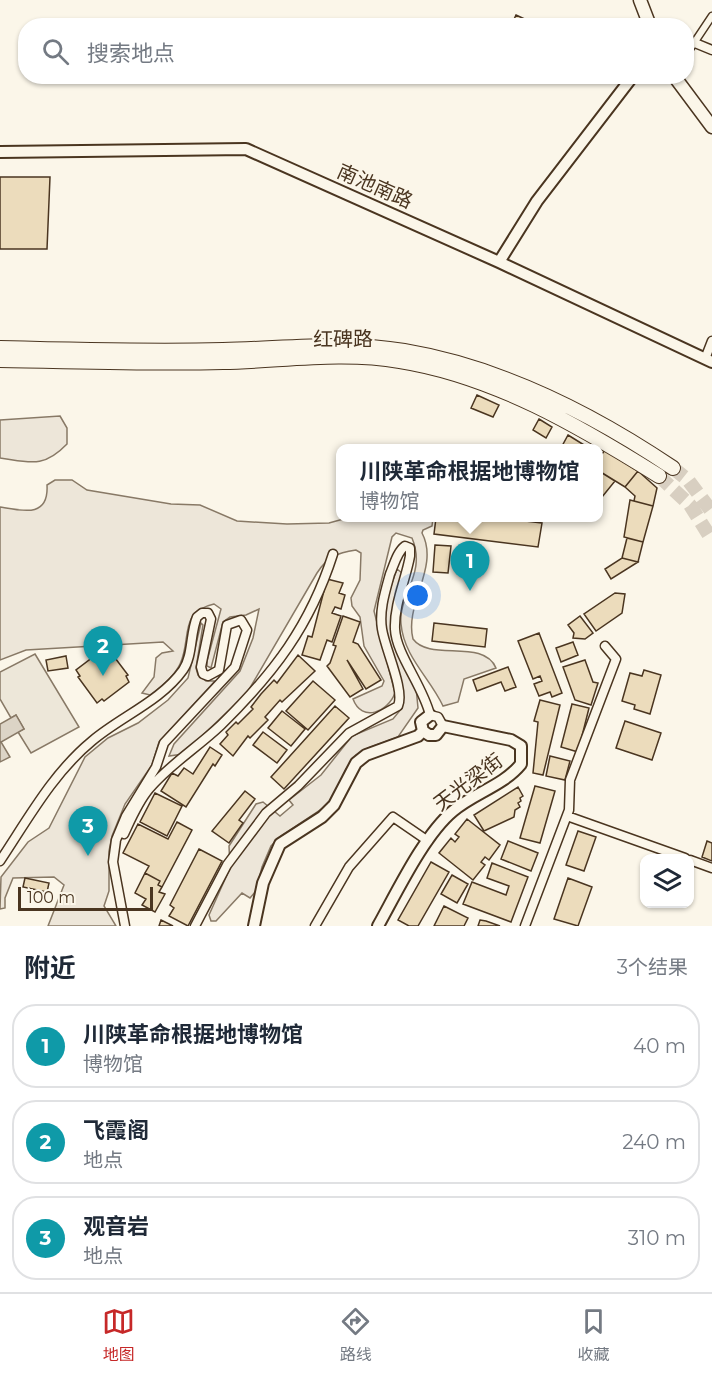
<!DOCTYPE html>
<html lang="zh">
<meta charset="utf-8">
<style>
:root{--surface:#fff;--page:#f6f6f7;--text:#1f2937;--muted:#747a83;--line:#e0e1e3;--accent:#c62828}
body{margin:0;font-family:Montserrat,"Noto Sans SC",sans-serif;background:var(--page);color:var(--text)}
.controls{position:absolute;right:18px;bottom:18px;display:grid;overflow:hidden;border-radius:12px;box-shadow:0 2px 4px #0004}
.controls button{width:54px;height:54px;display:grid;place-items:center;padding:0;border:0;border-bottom:2px solid var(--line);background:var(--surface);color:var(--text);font:30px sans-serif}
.scale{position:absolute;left:18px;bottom:15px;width:135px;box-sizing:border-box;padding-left:6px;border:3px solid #4a3520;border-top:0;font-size:16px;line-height:21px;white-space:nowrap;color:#4a3520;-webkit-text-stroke:4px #fbf6e9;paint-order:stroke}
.you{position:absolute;left:418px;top:596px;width:21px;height:21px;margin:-15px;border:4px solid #fff;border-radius:50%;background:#1a73e8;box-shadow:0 0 0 9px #1a73e833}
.badge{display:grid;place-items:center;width:39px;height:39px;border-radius:50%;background:var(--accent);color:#fff;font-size:20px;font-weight:700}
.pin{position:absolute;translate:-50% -50px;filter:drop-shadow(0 2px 3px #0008)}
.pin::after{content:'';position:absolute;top:32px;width:21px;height:18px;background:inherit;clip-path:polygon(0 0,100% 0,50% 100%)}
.popup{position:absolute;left:336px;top:444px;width:267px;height:78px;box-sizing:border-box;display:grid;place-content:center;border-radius:12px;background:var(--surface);filter:drop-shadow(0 2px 4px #0005);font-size:20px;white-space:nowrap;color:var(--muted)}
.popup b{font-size:22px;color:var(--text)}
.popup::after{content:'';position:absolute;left:50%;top:100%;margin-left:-12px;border:12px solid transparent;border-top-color:var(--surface)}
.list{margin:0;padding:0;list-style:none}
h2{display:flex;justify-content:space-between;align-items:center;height:78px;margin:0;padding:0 24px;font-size:26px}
h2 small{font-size:20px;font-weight:400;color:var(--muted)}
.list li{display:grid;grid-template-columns:39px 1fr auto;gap:18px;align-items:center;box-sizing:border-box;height:84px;margin:0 12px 12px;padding:0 12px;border:2px solid var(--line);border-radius:24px}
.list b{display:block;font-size:22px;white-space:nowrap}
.list p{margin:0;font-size:20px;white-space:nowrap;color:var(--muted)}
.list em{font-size:20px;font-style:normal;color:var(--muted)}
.icon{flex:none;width:33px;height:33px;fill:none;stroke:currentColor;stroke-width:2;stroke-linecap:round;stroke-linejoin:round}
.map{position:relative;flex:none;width:712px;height:926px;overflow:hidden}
.search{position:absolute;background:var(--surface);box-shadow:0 2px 4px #0004;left:18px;right:18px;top:18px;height:66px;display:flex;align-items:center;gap:15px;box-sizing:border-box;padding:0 21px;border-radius:24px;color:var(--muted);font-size:22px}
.sheet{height:366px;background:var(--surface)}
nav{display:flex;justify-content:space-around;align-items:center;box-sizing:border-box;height:84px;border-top:2px solid var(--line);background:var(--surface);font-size:16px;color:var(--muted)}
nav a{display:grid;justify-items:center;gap:3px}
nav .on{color:var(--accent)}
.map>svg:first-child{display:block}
.green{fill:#ede6d9;stroke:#887966;stroke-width:1.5}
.parking{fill:#ede7d9;stroke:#887966;stroke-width:1.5}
.water{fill:#dcd4c6;stroke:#887966;stroke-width:1.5}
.building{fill:#ecdcbc;stroke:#4a3520;stroke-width:1.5}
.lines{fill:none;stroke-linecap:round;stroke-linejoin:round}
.primary-tunnel{stroke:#d8cfc1;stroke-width:14;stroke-dasharray:14 7;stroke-linecap:butt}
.pedestrian-casing{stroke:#4a3520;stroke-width:9}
.minor-casing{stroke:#4a3520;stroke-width:11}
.tertiary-casing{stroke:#4a3520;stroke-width:14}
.secondary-casing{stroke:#4a3520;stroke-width:15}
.primary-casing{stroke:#4a3520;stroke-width:16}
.pedestrian{stroke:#fbf6e9;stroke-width:6}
.minor{stroke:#fbf6e9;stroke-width:8}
.tertiary{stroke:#fbf6e9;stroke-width:10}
.secondary{stroke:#fbf6e9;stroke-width:12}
.primary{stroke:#fbf6e9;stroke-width:14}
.labels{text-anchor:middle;stroke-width:4.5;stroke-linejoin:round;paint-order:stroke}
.street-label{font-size:20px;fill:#4a3520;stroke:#fbf6e9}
</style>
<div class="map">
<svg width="712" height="926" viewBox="0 0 712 926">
<rect width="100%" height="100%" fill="#fbf6e9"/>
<!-- green -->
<path class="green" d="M60,416L67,428V444C43,469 29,462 0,458V420Z
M55,480H72L87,490L171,504L200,505L237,521L287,524L329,523L347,518H433L432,526L423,530L422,533C440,567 404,604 413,639C430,662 483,638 496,668L464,679L458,702L443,706C430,678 404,657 401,624C398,595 427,574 412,538L396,533L392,537L374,611L395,693C388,712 362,723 353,699L382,686L384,681L364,646L360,617L352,606L351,598L360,580L361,553L356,550C337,553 328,556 317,573L247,693L183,754L169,756L174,744L240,671L253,638L259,609L246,615L230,617L223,622L211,668L207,666V661L221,609L214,604C178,612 192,639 180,664C174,677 161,687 150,695L142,693L154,677L156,658L162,653L173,651L163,642L26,650L0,660V507C23,511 49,518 47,485Z
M397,569L402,573L392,615L416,687L418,708L398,737L368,748L356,755L346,769L329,804L281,836L271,846L262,867L256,891L250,898L242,893L216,921H211L209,915L230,868L229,846L256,804L263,802L280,816L293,805L289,800L321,775L352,736L393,719L402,708C408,682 388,655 385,630C382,609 390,589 397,569Z
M201,623L203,625L196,668L198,675L206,681H215L159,742L152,765L125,804L112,836L109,851V891L104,906L116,926H48L64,885L54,877L13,878L5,898V908L0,909L1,877L28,842L49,828L85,757L108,738L138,723L168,700L188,678Z"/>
<!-- parking -->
<path class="parking" d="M35,654L79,727L31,753L18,732L24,729L16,715L11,718L0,699V672Z"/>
<!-- water -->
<path class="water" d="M16,715L24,729L1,742L10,757L0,762V724Z"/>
<!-- building -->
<path class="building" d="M516,15L531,22L544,26H511Z
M0,177H50L47,249H0Z
M477,395L499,405L493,417L471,408Z
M539,419L552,427L546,438L533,430Z
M568,435L589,448H561Z
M605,450L638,471L625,487L599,471V458Z
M599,471L615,481L602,497L599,495Z
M638,471L657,488L653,506L634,501L635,496L625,487Z
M630,500L653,506L643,542L624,537Z
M436,518H500L542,523L538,547L434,534Z
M627,538L643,542L638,562L622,558Z
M435,545L451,546L448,573L433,572Z
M622,558L638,562L611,579L605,569Z
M327,579L343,583L339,593L345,595L341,609L335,607L332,613L341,616L332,642L327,640L320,660L302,655L308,636L312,637Z
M615,593L625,594L622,613L596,631L584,614Z
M343,616L360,622L353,642L358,644L381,680L366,689L347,660L363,689L350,697L327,666L330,663L336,646L333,645Z
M580,616L593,633L585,639L573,638L574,633L568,625Z
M434,623L487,629L485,647L432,641Z
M539,633L562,693L552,697L550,692L539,696L534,684L542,681L540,676L533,679L518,641Z
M573,642L578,655L561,662L556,648Z
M109,650L128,675L126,676L129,682L104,701L102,699L97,703L78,677L80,676L76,670L101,651L103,653Z
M298,655L315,671L282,702L280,700L265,717L268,720L250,738L248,736L233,756L220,744L228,735L226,732L236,722L238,724L253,709L251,707L261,694L274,680L277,683Z
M66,656L68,668L48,671L46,660Z
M585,660L593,682L598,683L591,705L575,700L563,667Z
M508,667L516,687L505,691L501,682L477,691L473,680Z
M644,670L661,675L650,714L634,709L635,705L622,701L630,673L642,676Z
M313,681L335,700L308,730L286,711Z
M540,700L560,705L543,775L533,773L538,722L534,721Z
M572,704L589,708L578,752L561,747Z
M335,706L349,718L284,789L271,777Z
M282,711L305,729L291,746L268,728Z
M625,721L661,733L652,760L616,748Z
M263,732L287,750L277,763L253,745Z
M210,747L222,755L215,766L213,764L186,807L161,791L172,773L178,776L184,768L193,774Z
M550,756L570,761L565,780L546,776Z
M535,786L555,791L540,843L520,838Z
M518,787L523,796L520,798L521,801L518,803L520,807L515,810L514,817L484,831L474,815Z
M245,791L255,799L239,820L243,823L229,843L212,831Z
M155,793L182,806L167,836L140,822Z
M467,819L500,845L489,860L485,857L481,862L485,865L473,880L439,853L451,838L455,842L459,837L455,834Z
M177,822L192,830L162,887L158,885L160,881L145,873L149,866L123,853L138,824L168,839Z
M578,831L596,837L584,871L566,865Z
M508,841L538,853L531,871L501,859Z
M707,841L712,843V861L702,857Z
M199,849L222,861L188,926L169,916L174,908L170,905Z
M431,862L449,872L418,926H409L398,920Z
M492,863L528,877L511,922L463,904L472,882L506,895L509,886L487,878Z
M145,873L160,881L158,885L162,887L159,892L165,894L155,912L142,905L146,899L135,893Z
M452,875L468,884L457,903L441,894Z
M25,878L49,883L47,892L23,887Z
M568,878L592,887L578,926L554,919Z
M444,906L468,918L464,926H434Z
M161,920L173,926H159Z
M480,920L486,921L500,926H478Z"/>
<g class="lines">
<!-- primary-tunnel -->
<path class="primary-tunnel" d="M673,468L688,480L712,512
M659,476L690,505L712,540"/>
<defs>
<path id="pedestrian" d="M686,55L712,16"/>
<path id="minor" d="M695,43L712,50
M705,359L712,341
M567,816L685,858
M124,834C131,819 138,802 149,789C169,765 198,747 221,725C274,673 310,626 333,554
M690,860L712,868
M0,861C28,819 53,773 92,741C120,717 161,701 183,670C193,656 190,633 197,617L202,613H208L211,619L201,667L203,674L208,676L219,670L227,625L241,620L247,630L235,667L164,743L156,767L126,816L116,840L113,862L125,926
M195,926L227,865L266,813L298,786L349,733L398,706C405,690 385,649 382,629C379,611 385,592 390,574C394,565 397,552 405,546L410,548V556C406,579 394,604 395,629C396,654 423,686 430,715L438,717L443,726
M315,926L349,867L393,817L428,841
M525,926L569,810L570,780L616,659L605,646"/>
<path id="tertiary" d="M0,152L246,149L499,262L712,362
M499,262L537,201L633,76
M423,731L421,722L430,715
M254,926L263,883L280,844L322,817L334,805L356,763L366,755L418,736L423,731L429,735H436L443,726L511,740L521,746V764C503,786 474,793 453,811C424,835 397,892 378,926"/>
<path id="secondary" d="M640,0L650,26
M674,76L712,127"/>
<path id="primary" d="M0,348C74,350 148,352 223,350C282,349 345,341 404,351C499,367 593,414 673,468
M0,360C74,361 148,364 223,362C281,361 341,351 400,361C494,376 579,426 659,476"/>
</defs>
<!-- pedestrian casing -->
<use href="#pedestrian" class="pedestrian-casing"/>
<!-- minor casing -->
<use href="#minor" class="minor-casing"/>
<!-- tertiary casing -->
<use href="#tertiary" class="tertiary-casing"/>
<!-- secondary casing -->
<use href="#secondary" class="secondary-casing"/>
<!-- primary casing -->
<use href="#primary" class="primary-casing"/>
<!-- pedestrian -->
<use href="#pedestrian" class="pedestrian"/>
<!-- minor -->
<use href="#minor" class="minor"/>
<!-- tertiary -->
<use href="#tertiary" class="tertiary"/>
<!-- secondary -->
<use href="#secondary" class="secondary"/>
<!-- primary -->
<use href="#primary" class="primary"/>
</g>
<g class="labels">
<!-- street labels -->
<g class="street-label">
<text transform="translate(375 186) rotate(24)" y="7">南池南路</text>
<text x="343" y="346">红碑路</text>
<text transform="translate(468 782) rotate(-37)" y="7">天光梁街</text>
</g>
</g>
</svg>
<div class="controls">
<button><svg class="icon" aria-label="layers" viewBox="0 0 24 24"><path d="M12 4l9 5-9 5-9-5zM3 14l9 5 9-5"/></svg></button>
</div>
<div class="scale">100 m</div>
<div class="you"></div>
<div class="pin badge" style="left:470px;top:591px;background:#0f9aa8">1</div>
<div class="popup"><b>川陕革命根据地博物馆</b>博物馆</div>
<div class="pin badge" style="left:103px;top:676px;background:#0f9aa8">2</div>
<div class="pin badge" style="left:88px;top:856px;background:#0f9aa8">3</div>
<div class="search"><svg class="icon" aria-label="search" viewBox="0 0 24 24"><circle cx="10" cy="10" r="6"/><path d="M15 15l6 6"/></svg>搜索地点</div>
</div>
<section class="sheet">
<h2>附近<small>3个结果</small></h2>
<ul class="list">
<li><span class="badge" style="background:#0f9aa8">1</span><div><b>川陕革命根据地博物馆</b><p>博物馆</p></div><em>40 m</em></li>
<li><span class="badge" style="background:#0f9aa8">2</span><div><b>飞霞阁</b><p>地点</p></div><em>240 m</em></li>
<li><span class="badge" style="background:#0f9aa8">3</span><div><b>观音岩</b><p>地点</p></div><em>310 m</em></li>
</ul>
</section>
<nav>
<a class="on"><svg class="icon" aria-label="map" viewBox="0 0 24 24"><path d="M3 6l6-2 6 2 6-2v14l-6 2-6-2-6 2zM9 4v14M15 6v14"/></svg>地图</a>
<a><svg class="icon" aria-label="directions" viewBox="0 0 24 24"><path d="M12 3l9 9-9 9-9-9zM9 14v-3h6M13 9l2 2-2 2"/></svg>路线</a>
<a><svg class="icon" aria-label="saved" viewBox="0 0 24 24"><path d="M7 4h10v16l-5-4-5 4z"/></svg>收藏</a>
</nav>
